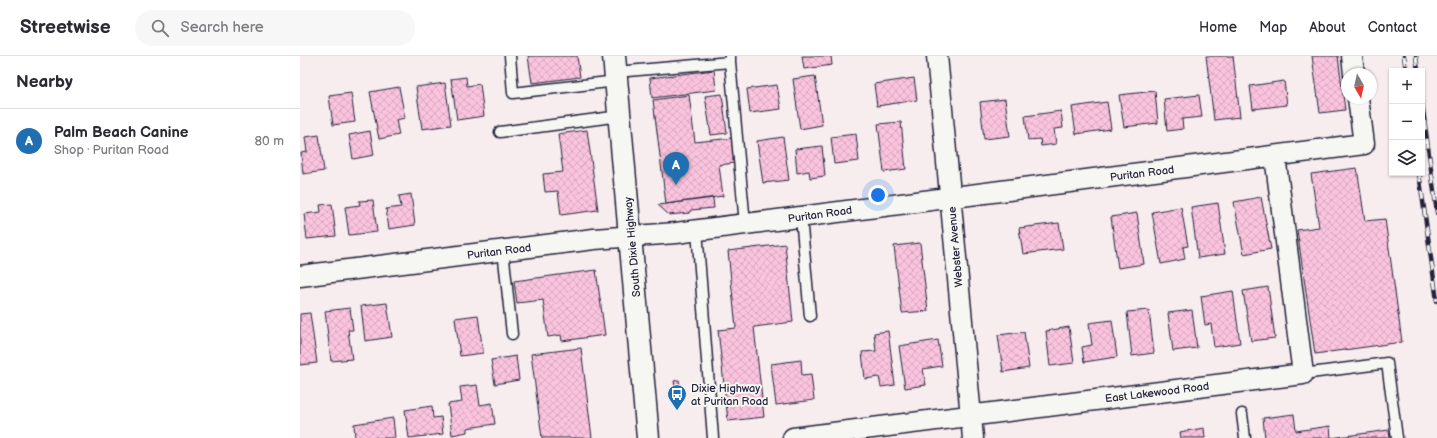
<!DOCTYPE html>
<meta charset="utf-8">
<style>
:root{--surface:#fff;--page:#f7f7f7;--text:#2b2b33;--muted:#7c7c81;--line:#e1e1e2;--accent:#1f6fb2}
body{margin:0;font-family:"Balsamiq Sans",sans-serif;background:var(--page);color:var(--text)}
.controls{position:absolute;right:12px;top:12px;display:grid;overflow:hidden;border-radius:0px;box-shadow:0 1px 3px #0004}
.controls button{width:36px;height:36px;display:grid;place-items:center;padding:0;border:0;border-bottom:1px solid var(--line);background:var(--surface);color:var(--text);font:20px sans-serif}
.compass{position:absolute;left:1041px;top:12px;width:36px;height:36px;border-radius:50%;background:var(--surface);box-shadow:0 1px 3px #0004;rotate:171deg}
.you{position:absolute;left:578px;top:139px;width:14px;height:14px;margin:-10px;border:3px solid #fff;border-radius:50%;background:#1a73e8;box-shadow:0 0 0 6px #1a73e833}
.badge{display:grid;place-items:center;width:26px;height:26px;border-radius:50%;background:var(--accent);color:#fff;font-size:13px;font-weight:700}
.pin{position:absolute;translate:-50% -33px;filter:drop-shadow(0 1px 2px #0008)}
.pin::after{content:'';position:absolute;top:21px;width:14px;height:12px;background:inherit;clip-path:polygon(0 0,100% 0,50% 100%)}
.list{margin:0;padding:0;list-style:none}
h2{display:flex;justify-content:space-between;align-items:center;height:52px;margin:0;padding:0 16px;font-size:17px}
h2 small{font-size:13px;font-weight:400;color:var(--muted)}
.list li{display:grid;grid-template-columns:26px 1fr auto;gap:12px;align-items:center;box-sizing:border-box;height:64px;padding:0 16px;border-top:1px solid var(--line)}
.list b{display:block;font-size:15px;white-space:nowrap}
.list p{margin:0;font-size:13px;white-space:nowrap;color:var(--muted)}
.list em{font-size:13px;font-style:normal;color:var(--muted)}
.icon{flex:none;width:22px;height:22px;fill:none;stroke:currentColor;stroke-width:2;stroke-linecap:round;stroke-linejoin:round}
.map{position:relative;flex:none;width:1137px;height:382px;overflow:hidden}
header{display:flex;align-items:center;gap:24px;box-sizing:border-box;height:56px;padding:0 20px;background:var(--surface);border-bottom:1px solid var(--line)}
header strong{font-size:19px}
nav{display:flex;gap:22px;margin-inline-start:auto;font-size:14px}
.search{width:280px;height:36px;background:var(--page);display:flex;align-items:center;gap:10px;box-sizing:border-box;padding:0 14px;border-radius:22px;color:var(--muted);font-size:15px}
main{display:flex}
aside{flex:1;background:var(--surface)}
.map>svg:first-child{display:block}
.building{fill:url(#building-cross-hatch);stroke:#22223b}
.lines{fill:none;stroke-linecap:round;stroke-linejoin:round}
.lane-casing{stroke:#22223b;stroke-width:13}
.street-casing{stroke:#22223b;stroke-width:23}
.primary-casing{stroke:#22223b;stroke-width:25}
.lane{stroke:#f6f6f2;stroke-width:10}
.street{stroke:#f6f6f2;stroke-width:20}
.primary{stroke:#f6f6f2;stroke-width:22}
.rail-casing{stroke:#22223b;stroke-width:4.5}
.rail{stroke:#f6f6f2;stroke-width:3;stroke-dasharray:9;stroke-linecap:butt}
.labels{text-anchor:middle;stroke-width:4;stroke-linejoin:round;paint-order:stroke}
.street-label{font-size:11px;fill:#22223b;stroke:#f6f6f2}
.poi-label{font-size:11px;fill:#22223b;stroke:#f6f6f2;text-anchor:start}
</style>
<header>
<strong>Streetwise</strong>
<div class="search"><svg class="icon" aria-label="search" viewBox="0 0 24 24"><circle cx="10" cy="10" r="6"/><path d="M15 15l6 6"/></svg>Search here</div>
<nav><a>Home</a><a>Map</a><a>About</a><a>Contact</a></nav>
</header>
<main>
<aside>
<h2>Nearby<small></small></h2>
<ul class="list">
<li><span class="badge">A</span><div><b>Palm Beach Canine</b><p>Shop · Puritan Road</p></div><em>80 m</em></li>
</ul>
</aside>
<div class="map">
<svg width="1137" height="382" viewBox="0 0 1137 382">
<defs>
<pattern id="building-cross-hatch" width="8" height="8" patternUnits="userSpaceOnUse"><rect width="8" height="8" fill="#fbc4de"/><path d="M0 0l8 8M0 8l8-8" fill="none" stroke="#d7a8bf"/></pattern>
</defs>
<rect width="100%" height="100%" fill="#f7ecee"/>
<filter id="ink" filterUnits="userSpaceOnUse"><feTurbulence type="fractalNoise" baseFrequency=".025" numOctaves="2"/><feDisplacementMap in="SourceGraphic" scale="8" xChannelSelector="R" yChannelSelector="G"/><feConvolveMatrix kernelMatrix="1 2 1 2 8 2 1 2 1" color-interpolation-filters="sRGB"/></filter>
<g filter="url(#ink)">
<!-- building -->
<path class="building" d="M228,0H277L280,21L232,27Z
M502,0H531L532,9L504,13Z
M906,0H933L940,61L914,64Z
M1012,0H1038L1045,54L1020,57Z
M414,14L416,34L352,42L350,22Z
M515,20L522,69L500,73L493,23Z
M166,21L167,30L180,28L184,60L157,64L151,23Z
M614,22L617,44L577,50L574,28Z
M984,25L987,49L953,53L950,30Z
M145,27L151,69L122,73L116,31Z
M477,29L481,53L450,57L447,33Z
M99,31L105,62L96,64L99,79L79,83L70,36Z
M855,35L858,67L824,71L819,39Z
M51,37L55,66L33,69L29,40Z
M422,38L427,77L411,79L405,40Z
M389,39L395,86L432,82L435,107L419,109L423,140L366,148L353,44Z
M899,39L902,61L882,63L883,73L867,75L864,43Z
M705,43L710,80L684,83L680,46Z
M807,46L811,73L776,78L772,51Z
M761,55L763,72L754,73L756,88L741,90L740,83L728,84L725,60Z
M601,66L606,113L584,116L578,68Z
M287,74L298,154L261,159L258,135L245,136L243,118L263,116L258,78Z
M70,75L74,99L53,103L49,79Z
M556,78L559,105L534,108L531,81Z
M19,79L24,115L3,118L1,97L7,96L5,81Z
M483,81L489,124L463,127L457,85Z
M522,90L525,120L510,122L509,115L497,117L495,93Z
M1057,112L1065,165L1085,163L1102,286L1015,298L997,174L1019,171L1011,118Z
M111,138L115,169L89,173L86,153L101,151L99,140Z
M961,141L971,193L944,198L934,146Z
M413,142L414,152L391,154L389,157L369,159L358,149Z
M73,144L77,176L49,179L45,151L60,149L59,145Z
M918,147L925,198L898,202L891,151Z
M32,148L36,180L7,183L4,158L21,156L20,149Z
M881,151L888,190L883,191L885,203L861,208L852,156Z
M837,157L844,208L818,212L811,161Z
M759,167L763,193L723,198L719,172Z
M620,187L628,255L602,257L594,190Z
M485,188L493,266L454,271L464,361L428,365L418,274L436,272L428,195Z
M296,214L305,279L262,285L261,279L248,281L243,244L217,247L214,225Z
M968,231L975,282L951,285L943,235Z
M933,235L940,287L914,291L911,268L905,269L901,240Z
M87,247L92,281L65,285L61,250Z
M50,252L53,274H48L52,303L31,305L25,255Z
M849,254L854,297L832,300L827,256Z
M892,254L897,292L873,295L868,257Z
M10,257L17,307L0,309V258Z
M178,259L183,297L160,300L155,262Z
M812,264L817,301L784,306L782,291L792,289L789,267Z
M769,271L774,307L750,310L746,275Z
M588,275L595,329L581,331L579,321L565,323L562,296L576,295L574,277Z
M724,276L729,312L703,316L698,279Z
M638,284L642,310L623,313L626,329L605,332L599,290Z
M281,292L292,382H242L231,298Z
M216,300L219,324L195,328L191,304Z
M501,304L502,319L511,318L514,344L476,349L471,308Z
M379,324L381,337H376L374,325Z
M177,329L180,349L192,347L195,368L167,372V376L152,379L148,348L162,346L160,331Z
M132,350L133,362L141,361L143,378L109,382L105,354Z
M994,358L996,375L1030,370L1031,382L1089,374L1090,382H965L963,362Z
M93,362L95,382H55L54,368Z
M904,372L905,382H881L880,376Z"/>
<g class="lines">
<defs>
<path id="lane" d="M210,0L213,37L317,25
M430,6L445,168
M316,16L430,6V0
M200,76L320,60
M501,161L510,260
M397,174L413,382
M203,194L212,278
M1003,318L1087,307L1097,382
M942,358L945,382"/>
<path id="street" d="M637,0L673,382
M1052,0L1054,18
M0,220L294,183L376,177L1064,88L1058,42
M493,382L1003,318L975,100"/>
<path id="primary" d="M314,0L348,382"/>
</defs>
<!-- lane casing -->
<use href="#lane" class="lane-casing"/>
<!-- street casing -->
<use href="#street" class="street-casing"/>
<!-- primary casing -->
<use href="#primary" class="primary-casing"/>
<!-- lane -->
<use href="#lane" class="lane"/>
<!-- street -->
<use href="#street" class="street"/>
<!-- primary -->
<use href="#primary" class="primary"/>
<defs>
<path id="rail" d="M1104,0L1106,15
M1116,0L1118,15
M1122,47L1137,157
M1119,117L1137,245"/>
</defs>
<!-- rail casing -->
<use href="#rail" class="rail-casing"/>
<!-- rail -->
<use href="#rail" class="rail"/>
</g>
</g>
<!-- icons -->
<defs>
<symbol id="bus-pin" viewBox="-11 -11 22 30"><path d="M0 17L-7.5 6A9.5 9.5 0 1 1 7.5 6Z" fill="#1f6fb2" stroke="#f6f6f2"/><path d="M-5-6H5V4H4V6H2V4H-2V6H-4V4H-5ZM-3.5-4V0h7V-4ZM-3.5 1.2v1.5H-2V1.2ZM2 1.2v1.5H3.5V1.2Z" fill="#fff"/></symbol>
</defs>
<g fill-rule="evenodd">
<use href="#bus-pin" x="366" y="327" width="22" height="30"/>
</g>
<g class="labels">
<!-- street labels -->
<g class="street-label">
<text transform="translate(842 117) rotate(-7)" y="4">Puritan Road</text>
<text transform="translate(520 158) rotate(-8)" y="4">Puritan Road</text>
<text transform="translate(332 191) rotate(-95)" y="4">South Dixie Highway</text>
<text transform="translate(655 191) rotate(-95)" y="4">Webster Avenue</text>
<text transform="translate(199 195) rotate(-7)" y="4">Puritan Road</text>
<text transform="translate(857 336) rotate(-7)" y="4">East Lakewood Road</text>
</g>
<!-- poi labels -->
<g class="poi-label">
<text x="391" y="336">Dixie Highway<tspan x="391" dy="13">at Puritan Road</tspan></text>
</g>
</g>
</svg>
<div class="controls">
<button>+</button>
<button>−</button>
<button><svg class="icon" aria-label="layers" viewBox="0 0 24 24"><path d="M12 4l9 5-9 5-9-5zM3 14l9 5 9-5"/></svg></button>
</div>
<svg class="compass" viewBox="-18 -18 36 36"><path d="M0-13l5 13h-10z" fill="#e53935"/><path d="M0 13l5-13h-10z" fill="#7c7c81"/></svg>
<div class="you"></div>
<div class="pin badge" style="left:376px;top:129px">A</div>
</div>
</main>
